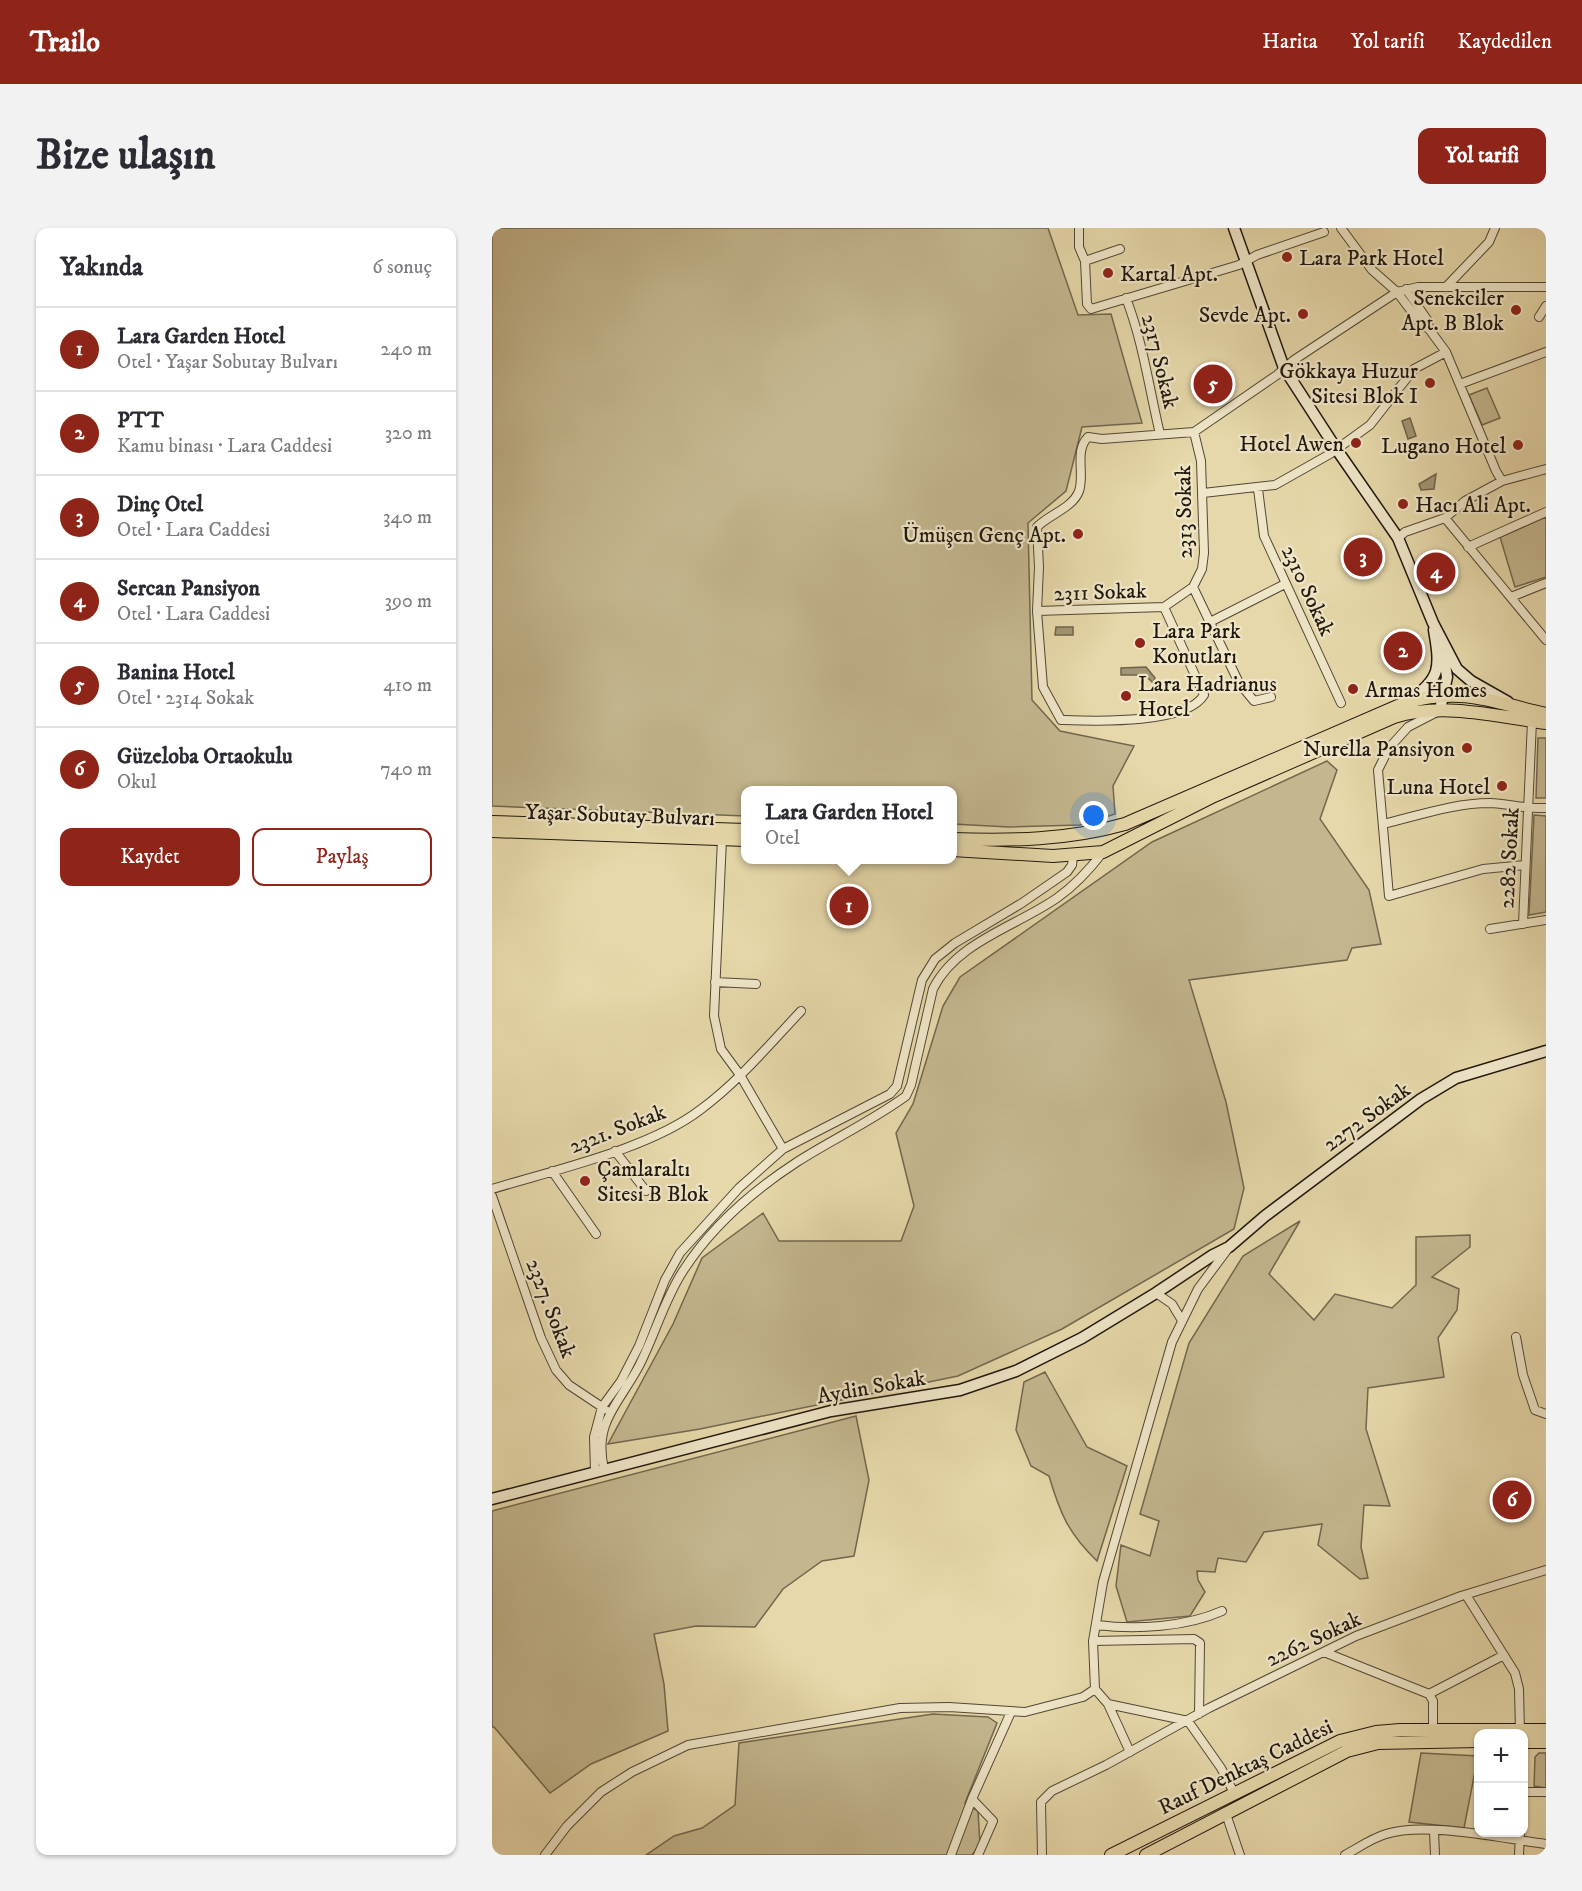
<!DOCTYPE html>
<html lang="tr">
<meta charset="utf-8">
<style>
:root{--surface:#fff;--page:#f2f2f3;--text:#2b2b33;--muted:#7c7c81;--line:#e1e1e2;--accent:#8f2418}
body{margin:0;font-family:"IM FELL DW Pica",serif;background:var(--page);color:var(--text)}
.controls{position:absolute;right:18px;bottom:18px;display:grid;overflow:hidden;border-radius:12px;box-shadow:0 2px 4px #0004}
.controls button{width:54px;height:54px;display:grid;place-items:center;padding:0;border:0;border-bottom:2px solid var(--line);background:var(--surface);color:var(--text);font:30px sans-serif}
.you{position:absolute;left:602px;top:588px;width:21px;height:21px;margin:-15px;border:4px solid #fff;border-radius:50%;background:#1a73e8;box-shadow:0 0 0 9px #1a73e833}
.badge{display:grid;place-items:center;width:39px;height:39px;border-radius:50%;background:var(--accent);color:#fff;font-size:20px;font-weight:700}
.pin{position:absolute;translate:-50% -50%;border:3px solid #fff;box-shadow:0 2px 6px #0006}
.popup{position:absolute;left:249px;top:558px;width:216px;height:78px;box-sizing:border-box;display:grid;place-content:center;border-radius:12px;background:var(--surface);filter:drop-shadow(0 2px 4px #0005);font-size:20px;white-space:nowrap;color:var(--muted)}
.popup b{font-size:22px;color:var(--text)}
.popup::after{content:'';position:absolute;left:50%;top:100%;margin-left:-12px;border:12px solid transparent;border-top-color:var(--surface)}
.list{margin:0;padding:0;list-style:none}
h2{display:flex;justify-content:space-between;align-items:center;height:78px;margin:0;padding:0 24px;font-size:26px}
h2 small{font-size:20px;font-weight:400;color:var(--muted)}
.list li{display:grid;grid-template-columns:39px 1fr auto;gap:18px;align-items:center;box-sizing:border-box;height:84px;padding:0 24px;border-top:2px solid var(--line)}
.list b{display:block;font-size:22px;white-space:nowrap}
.list p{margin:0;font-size:20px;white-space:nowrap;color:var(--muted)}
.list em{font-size:20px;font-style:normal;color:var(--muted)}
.actions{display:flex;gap:12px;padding:18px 24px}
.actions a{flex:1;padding:14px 0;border:2px solid var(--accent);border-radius:12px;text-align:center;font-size:21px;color:var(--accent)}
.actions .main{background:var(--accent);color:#fff}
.map{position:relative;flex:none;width:1054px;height:1627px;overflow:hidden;border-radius:12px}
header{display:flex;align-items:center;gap:36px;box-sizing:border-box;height:84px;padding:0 30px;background:var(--accent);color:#fff}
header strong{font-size:28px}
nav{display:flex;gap:33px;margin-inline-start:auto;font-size:21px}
.intro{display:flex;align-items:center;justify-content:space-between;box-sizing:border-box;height:144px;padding:0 36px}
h1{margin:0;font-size:42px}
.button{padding:15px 27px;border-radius:12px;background:var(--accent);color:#fff;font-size:21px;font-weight:700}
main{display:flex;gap:36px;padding:0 36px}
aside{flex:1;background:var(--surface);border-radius:12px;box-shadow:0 2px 4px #0004}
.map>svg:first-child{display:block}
.green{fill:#c4b78f;stroke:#72674e;stroke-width:1.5}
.water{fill:#a39675;stroke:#6f634b;stroke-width:1.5}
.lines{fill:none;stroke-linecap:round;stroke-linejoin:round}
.street-casing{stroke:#524734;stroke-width:10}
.secondary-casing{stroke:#20170d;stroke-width:13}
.primary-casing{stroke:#20170d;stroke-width:14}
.street{stroke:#efe6c8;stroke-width:8}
.secondary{stroke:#efe6c8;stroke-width:10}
.primary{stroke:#e6d8aa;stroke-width:12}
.poi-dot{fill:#8f2418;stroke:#efe6c8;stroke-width:2}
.labels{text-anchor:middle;stroke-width:4.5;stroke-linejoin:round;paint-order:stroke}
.poi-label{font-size:22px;fill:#20170d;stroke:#efe6c8;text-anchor:end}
.street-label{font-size:22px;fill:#20170d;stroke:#efe6c8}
</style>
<header>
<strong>Trailo</strong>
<nav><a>Harita</a><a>Yol tarifi</a><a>Kaydedilen</a></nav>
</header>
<div class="intro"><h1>Bize ulaşın</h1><a class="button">Yol tarifi</a></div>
<main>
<aside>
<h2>Yakında<small>6 sonuç</small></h2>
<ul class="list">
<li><span class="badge">1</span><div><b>Lara Garden Hotel</b><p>Otel · Yaşar Sobutay Bulvarı</p></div><em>240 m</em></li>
<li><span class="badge">2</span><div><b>PTT</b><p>Kamu binası · Lara Caddesi</p></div><em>320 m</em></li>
<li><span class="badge">3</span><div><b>Dinç Otel</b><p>Otel · Lara Caddesi</p></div><em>340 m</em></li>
<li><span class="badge">4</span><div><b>Sercan Pansiyon</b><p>Otel · Lara Caddesi</p></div><em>390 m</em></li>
<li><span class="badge">5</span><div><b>Banina Hotel</b><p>Otel · 2314 Sokak</p></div><em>410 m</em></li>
<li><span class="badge">6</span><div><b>Güzeloba Ortaokulu</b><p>Okul</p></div><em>740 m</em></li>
</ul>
<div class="actions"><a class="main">Kaydet</a><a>Paylaş</a></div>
</aside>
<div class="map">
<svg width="1054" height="1627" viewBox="0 0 1054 1627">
<rect width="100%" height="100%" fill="#e6d8aa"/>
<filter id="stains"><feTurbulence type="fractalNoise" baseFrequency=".00333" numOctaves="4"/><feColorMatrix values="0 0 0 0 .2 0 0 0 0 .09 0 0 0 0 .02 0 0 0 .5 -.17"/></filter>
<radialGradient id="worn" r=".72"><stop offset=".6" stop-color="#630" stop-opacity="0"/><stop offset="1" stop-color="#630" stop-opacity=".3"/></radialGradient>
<!-- green -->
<path class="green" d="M0,0H556L586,87L619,86L650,195L590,199L574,263L536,295L540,472L568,503L642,518L621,558L623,586L588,597L517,599L461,596L460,562H254L253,588L0,578Z
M995,160L1008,190L990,197L977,167Z
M1054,289V349L1023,359L1008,309Z
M1046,510H1054V570H1044Z
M835,533L845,542L828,591L877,662L889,716L860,720L855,732L697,752L734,874L752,960L742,1001L570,1101L466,1148L208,1201L116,1216L181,1096L210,1030L271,985L287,1013H409L422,978L404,905L421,876L451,778L468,749L660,614Z
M1042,587L1054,588V684L1037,687Z
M808,993L777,1046L822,1092L843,1066L900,1080L924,1057V1009L978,1007V1019L940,1049L967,1061L965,1082L946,1110L952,1149L876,1160L874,1201L898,1278L872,1277L869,1319L876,1350L868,1351L826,1317L830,1296L772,1304L754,1334L726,1330L723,1344L705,1343L706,1352L713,1364L698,1388L635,1394L624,1358L629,1317L658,1328L667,1293L648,1286L697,1115L751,1028Z
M553,1144L595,1219L635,1238L605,1333C576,1305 568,1285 557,1248L539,1238L524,1202L532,1154Z
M364,1188L377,1252L362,1328L330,1333L291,1361L263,1399L204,1398L162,1406L172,1456L176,1503L99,1536L58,1565L2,1499H0V1283Z
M441,1486L496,1489L505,1495L473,1575L486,1583L488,1617L480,1627H154L182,1608L210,1600L243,1577L247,1515Z
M929,1525L986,1528L972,1600L917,1594Z
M1047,1525H1054V1560L1042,1558L1043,1529Z"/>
<!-- water -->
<path class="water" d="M918,190L924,208L916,211L910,193Z
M944,246L942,261L929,262L927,256Z
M564,399H581V407H563Z
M654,439L663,450L661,455L653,447H629V440Z"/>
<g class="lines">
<defs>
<path id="street" d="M587,0V19L593,33L595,76L599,81L747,37L765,27L832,4
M849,0L880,42L905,64L929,96L937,101L954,124L1004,243L1010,253
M593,33L628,21
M954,59L997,14L1003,0
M914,61L936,93L937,101
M634,70C651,114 657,160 668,206
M1047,89L1054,78
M968,156L1054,124
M766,261L772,308L849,475
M711,265L783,257L838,226L878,197L922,141L954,124
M953,290L1054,412
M906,310L913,304L953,290L973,273L1010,253L1054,241
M976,319L1054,284
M701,359L747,455L762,473L779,469
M1019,369L1054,355
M672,379L712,467C694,497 602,493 569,492L551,459L545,383L547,339L545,299C556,287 581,280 587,263C593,246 582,223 596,209L610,211L702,204L785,147L802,132L905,64L926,59H1054
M545,383L672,379L701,359L710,341L712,325L709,233L702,204
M718,394L793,356
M945,484L916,499L897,520L886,542L897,668L991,641L1033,637
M891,596C925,588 962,575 998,575C1017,576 1035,581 1054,580
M230,611L222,788L229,821L248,847L291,921
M1031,696L1040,493
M998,701L1054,692
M223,754L264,756
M123,923L154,963
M60,943L104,1006
M0,961C62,942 157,921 208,882C246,854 277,817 309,783
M0,968L49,1110L64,1142L77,1157L113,1181
M664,1065L680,1076L689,1091
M1024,1109L1031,1147L1043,1182L1054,1186
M112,1241C101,1194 127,1176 147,1138C163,1107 172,1072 191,1043C219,999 262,962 305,934C341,911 380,893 414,868L419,857L441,761C464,714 525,698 565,670C582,658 598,641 611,624
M103,1244L102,1209L110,1179L129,1153L147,1118L173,1052L188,1025L247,960L291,921L398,866L405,858L430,752L443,731L463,715L530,675L575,644L580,637L581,628
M974,1367L1023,1445L1027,1461L1028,1504
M605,1397C644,1402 694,1399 730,1383
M601,1413L702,1411L708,1415L707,1486
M832,1424L937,1466L941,1473V1501
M603,1461L616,1476L696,1493L729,1540L740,1561L739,1566
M937,1466L1012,1427
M616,1476L638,1524
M1032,1564H1054
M734,1586L748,1627
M942,1603L943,1627
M53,1627L75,1598L109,1564L140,1544L196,1517L408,1480L457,1479L533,1484L591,1469L603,1461L601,1413L611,1354L680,1114L706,1061L735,1022
M459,1627L480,1571
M486,1627L501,1593L480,1571L519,1484
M550,1627L549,1574L560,1563L614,1537L717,1480L864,1408L969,1368L1054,1342
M853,1627C866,1620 880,1610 894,1606C933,1593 1012,1611 1054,1616
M1027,1627L1028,1604"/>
<path id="secondary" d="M742,0L792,140L845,222L906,310L941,395L965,441L979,453L1016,474
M917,472C950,451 948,438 942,402
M949,477L955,449L951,424
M0,1271L339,1183L468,1162L524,1143L590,1110L664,1065L721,1027L737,1019L773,988L929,871L964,850L1054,823"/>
<path id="primary" d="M0,594L254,602
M0,603L254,612
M460,611C519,613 576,612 633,596L915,474C971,459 1001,474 1054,486
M460,622L561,628L611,624L722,568L902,489C951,474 1004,488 1054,495
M1032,1514H1054
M619,1627L848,1513L884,1504L908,1502H1054
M654,1627L855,1523L886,1515L987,1513"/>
</defs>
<!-- street casing -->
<use href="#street" class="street-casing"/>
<!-- secondary casing -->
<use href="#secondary" class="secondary-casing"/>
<!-- primary casing -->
<use href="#primary" class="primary-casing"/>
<!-- street -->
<use href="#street" class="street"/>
<!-- secondary -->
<use href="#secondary" class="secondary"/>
<!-- primary -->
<use href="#primary" class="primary"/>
</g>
<!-- markers -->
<g class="poi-dot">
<circle cx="795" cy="29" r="6"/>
<circle cx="616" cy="45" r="6"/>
<circle cx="1024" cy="82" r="6"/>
<circle cx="811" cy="86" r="6"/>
<circle cx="938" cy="155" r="6"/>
<circle cx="864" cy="215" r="6"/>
<circle cx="1026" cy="217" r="6"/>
<circle cx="911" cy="276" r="6"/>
<circle cx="586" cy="306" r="6"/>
<circle cx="648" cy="415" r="6"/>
<circle cx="861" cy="461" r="6"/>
<circle cx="634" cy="468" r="6"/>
<circle cx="975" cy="520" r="6"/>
<circle cx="1010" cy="558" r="6"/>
<circle cx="93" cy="953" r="6"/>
</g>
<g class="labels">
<!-- poi labels -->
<g class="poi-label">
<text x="807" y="37" text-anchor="start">Lara Park Hotel</text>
<text x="628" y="53" text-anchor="start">Kartal Apt.</text>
<text x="1012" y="77">Senekciler<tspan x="1012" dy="25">Apt. B Blok</tspan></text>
<text x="799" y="94">Sevde Apt.</text>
<text x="926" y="150">Gökkaya Huzur<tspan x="926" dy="25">Sitesi Blok I</tspan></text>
<text x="852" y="223">Hotel Awen</text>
<text x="1014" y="225">Lugano Hotel</text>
<text x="923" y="284" text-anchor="start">Hacı Ali Apt.</text>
<text x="574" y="314">Ümüşen Genç Apt.</text>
<text x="660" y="410" text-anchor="start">Lara Park<tspan x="660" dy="25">Konutları</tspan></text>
<text x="646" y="463" text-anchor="start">Lara Hadrianus<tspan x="646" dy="25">Hotel</tspan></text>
<text x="873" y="469" text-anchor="start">Armas Homes</text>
<text x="963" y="528">Nurella Pansiyon</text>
<text x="998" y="566">Luna Hotel</text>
<text x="105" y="948" text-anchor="start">Çamlaraltı<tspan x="105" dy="25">Sitesi B Blok</tspan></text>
</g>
<!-- street labels -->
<g class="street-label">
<text transform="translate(669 133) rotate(76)" y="8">2317 Sokak</text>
<text transform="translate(691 284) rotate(-91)" y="8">2313 Sokak</text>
<text transform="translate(817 362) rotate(65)" y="8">2310 Sokak</text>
<text transform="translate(608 363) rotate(-2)" y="8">2311 Sokak</text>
<text transform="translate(128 586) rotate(2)" y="8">Yaşar Sobutay Bulvarı</text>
<text transform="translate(1016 630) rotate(-87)" y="8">2282 Sokak</text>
<text transform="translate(874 888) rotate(-36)" y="8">2272 Sokak</text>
<text transform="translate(125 900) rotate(-21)" y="8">2321. Sokak</text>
<text transform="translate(60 1080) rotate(69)" y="8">2327. Sokak</text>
<text transform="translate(379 1158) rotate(-10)" y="8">Aydin Sokak</text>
<text transform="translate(821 1410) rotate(-25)" y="8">2262 Sokak</text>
<text transform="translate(753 1538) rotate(-26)" y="8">Rauf Denktaş Caddesi</text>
</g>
</g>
<rect width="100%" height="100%" filter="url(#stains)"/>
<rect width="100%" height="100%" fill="url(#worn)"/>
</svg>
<div class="controls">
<button>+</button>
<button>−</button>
</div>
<div class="you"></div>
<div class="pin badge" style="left:357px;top:678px">1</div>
<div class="popup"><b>Lara Garden Hotel</b>Otel</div>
<div class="pin badge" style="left:911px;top:423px">2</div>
<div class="pin badge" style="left:871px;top:329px">3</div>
<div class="pin badge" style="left:944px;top:344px">4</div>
<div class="pin badge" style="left:721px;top:156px">5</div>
<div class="pin badge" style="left:1020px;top:1272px">6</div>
</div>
</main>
